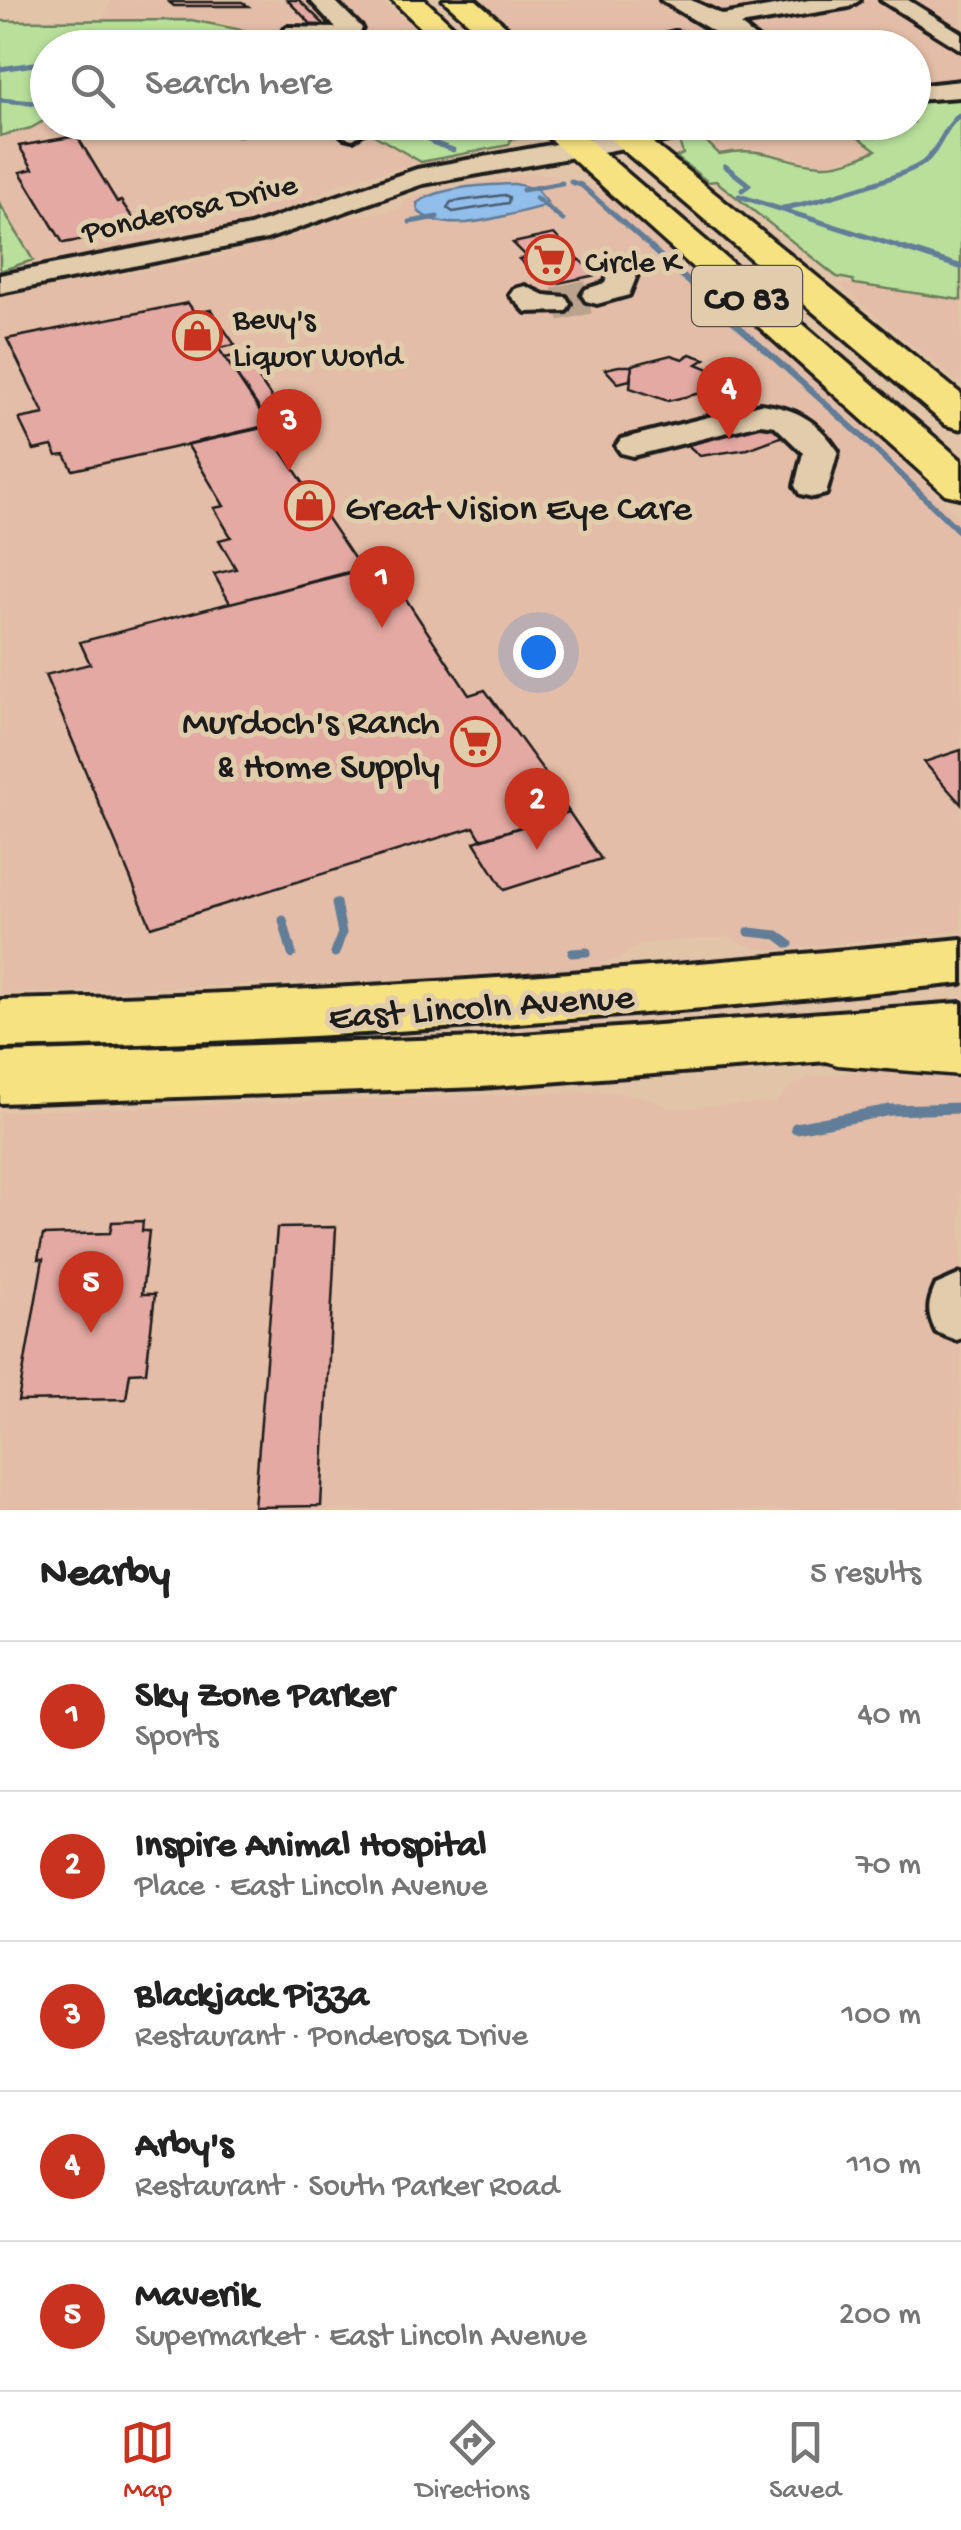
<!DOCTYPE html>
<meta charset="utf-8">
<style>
:root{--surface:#fff;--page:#f2f2f2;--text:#222;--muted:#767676;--line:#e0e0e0;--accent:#c8321e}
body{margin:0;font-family:"Gochi Hand",sans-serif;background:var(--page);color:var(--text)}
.you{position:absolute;left:538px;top:652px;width:35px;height:35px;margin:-25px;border:8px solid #fff;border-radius:50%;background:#1a73e8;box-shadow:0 0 0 15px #1a73e833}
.badge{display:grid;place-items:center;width:65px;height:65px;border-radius:50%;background:var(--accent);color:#fff;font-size:32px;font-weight:700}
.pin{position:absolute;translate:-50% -82px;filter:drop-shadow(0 2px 5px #0008)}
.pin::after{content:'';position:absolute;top:52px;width:35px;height:30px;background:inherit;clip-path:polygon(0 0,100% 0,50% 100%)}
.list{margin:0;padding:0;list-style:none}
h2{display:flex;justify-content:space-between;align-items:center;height:130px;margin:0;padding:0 40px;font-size:42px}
h2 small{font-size:32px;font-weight:400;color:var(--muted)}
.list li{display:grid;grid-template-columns:65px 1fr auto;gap:30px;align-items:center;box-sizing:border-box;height:150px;padding:0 40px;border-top:2px solid var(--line)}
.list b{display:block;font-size:38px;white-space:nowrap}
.list p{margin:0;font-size:32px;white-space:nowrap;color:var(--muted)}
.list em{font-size:32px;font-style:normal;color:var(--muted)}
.icon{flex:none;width:55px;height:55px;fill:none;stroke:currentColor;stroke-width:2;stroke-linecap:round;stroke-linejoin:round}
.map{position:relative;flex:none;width:961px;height:1510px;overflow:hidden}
.search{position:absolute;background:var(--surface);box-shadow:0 2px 8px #0004;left:30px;right:30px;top:30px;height:110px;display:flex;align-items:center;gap:25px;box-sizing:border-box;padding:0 35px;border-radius:55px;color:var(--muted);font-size:38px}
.sheet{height:880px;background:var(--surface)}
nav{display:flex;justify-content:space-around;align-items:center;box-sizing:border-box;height:140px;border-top:2px solid var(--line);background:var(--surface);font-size:28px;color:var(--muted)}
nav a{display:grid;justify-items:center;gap:5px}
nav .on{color:var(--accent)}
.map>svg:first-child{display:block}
.built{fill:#e3bda7}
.green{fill:#b8e09b;stroke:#6a7e5c;stroke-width:2.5}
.water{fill:#91beeb;stroke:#627d98;stroke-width:2.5}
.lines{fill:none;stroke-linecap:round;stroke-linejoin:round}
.shore{stroke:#4b5d6f;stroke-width:2.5}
.stream-far3{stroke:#627d98;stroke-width:5}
.stream-far2{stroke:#627d98;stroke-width:6}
.stream-far1{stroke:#627d98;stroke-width:9}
.stream{stroke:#627d98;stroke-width:11}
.building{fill:#e4a9a3;stroke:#1c1c1c;stroke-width:2.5}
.minor-tunnel{stroke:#baa38d;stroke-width:34;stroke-dasharray:34 16;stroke-linecap:butt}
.minor-casing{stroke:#1c1c1c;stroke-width:8}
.major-casing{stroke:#1c1c1c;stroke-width:8}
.highway-casing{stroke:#1c1c1c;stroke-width:7}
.minor{fill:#e1ccab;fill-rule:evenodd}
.major{fill:#f6e281;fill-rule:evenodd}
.highway{fill:#f6e281;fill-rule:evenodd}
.labels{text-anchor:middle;stroke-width:10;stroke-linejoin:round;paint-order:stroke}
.far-street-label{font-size:32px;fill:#1c1c1c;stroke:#e1ccab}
.far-poi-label{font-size:32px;fill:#1c1c1c;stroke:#e1ccab;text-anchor:start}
.shield{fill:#e1ccab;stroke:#575147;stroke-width:2.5}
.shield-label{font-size:35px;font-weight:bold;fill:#1c1c1c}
.poi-label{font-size:38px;fill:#1c1c1c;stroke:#e1ccab;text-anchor:start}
.street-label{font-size:38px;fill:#1c1c1c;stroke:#e1ccab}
</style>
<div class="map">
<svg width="961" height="1510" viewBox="0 0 961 1510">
<rect width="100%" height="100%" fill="#e2c5a9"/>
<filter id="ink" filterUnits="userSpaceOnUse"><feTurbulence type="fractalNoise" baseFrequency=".01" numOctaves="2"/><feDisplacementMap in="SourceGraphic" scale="20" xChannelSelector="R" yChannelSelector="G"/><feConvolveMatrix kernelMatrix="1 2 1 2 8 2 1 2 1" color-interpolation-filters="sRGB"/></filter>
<g filter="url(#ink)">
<!-- built -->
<path class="built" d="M111,0H381L434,47H327L191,20L102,21Z
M481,0H961V84L914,87V48L540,47Z
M47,116L48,122L353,123L421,162L340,183L293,207L242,224L161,234L145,243L39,261L33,260L0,204V136L31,128Z
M785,123H839L876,151L824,165L770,151L718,154L701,136Z
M531,173L551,174L567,185L585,182L615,201L875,434L961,520V931L776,950L754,948L727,937L638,944L620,959L594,967L455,977L0,994V297L218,257L300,234L336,219L400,209L404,199L433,191Z
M836,283L961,300V384L912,345Z
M961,1059V1510H0V1112L610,1091L647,1098L670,1108L775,1103L790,1087L807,1078Z"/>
<!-- green -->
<path class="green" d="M191,20L327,47L48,48L47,86L37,95L47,119L31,128L0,136V21Z
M961,96V300L854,284L853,280L837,277L716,181L708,182L676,157L683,154L679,141L701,136L719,154C767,144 781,163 822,165C840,166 859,158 876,150L839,123L914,122V100Z
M353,123H518L528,136L511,139L509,145L421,162Z
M0,204L33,260L0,271Z"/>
<!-- water -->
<path class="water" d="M515,184L536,189L547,202L540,207C506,215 446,237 418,211L417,203C442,186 485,185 515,184Z"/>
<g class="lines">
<!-- shore -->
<path class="shore" d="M504,195L509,197L508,203L453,212L447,208L451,202Z"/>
<!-- stream-far3 -->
<path class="stream-far3" d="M168,48H199
M0,69L48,62
M0,100L48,104
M410,122L434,143L453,150
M53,128L59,122
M725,166L749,185L742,190
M571,182L581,185L654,250
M523,190L562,183
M739,196L909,250
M536,198L563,220
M783,208C810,204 903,177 923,163C940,150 943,127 961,114
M410,222L437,217"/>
<!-- stream-far2 -->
<path class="stream-far2" d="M651,248L857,432L961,533
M902,248L961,267"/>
<!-- stream-far1 -->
<path class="stream-far1" d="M283,920L292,954
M749,932L777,935L789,944
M335,953L342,933L336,903
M572,953L587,952"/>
<!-- stream -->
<path class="stream" d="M796,1128L890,1110L961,1108"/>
</g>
<!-- building -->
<path class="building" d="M287,0H299L329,29H316Z
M169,2H242L248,6H174Z
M311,122L238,136L227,124L233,122Z
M77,136L117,202L121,201L134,220L130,221L135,230L63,243L20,172L33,169L19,146Z
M554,234L568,249L596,275L554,284L513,243Z
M568,249L580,260L531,271L519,259Z
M590,288L601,299L559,308L549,297Z
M188,303L271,426L73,470L65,455L57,456L52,446L34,450L19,419L44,414L7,339Z
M211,310L235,345L218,348L195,313Z
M242,354L282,413L264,417L225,358Z
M690,354L705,359L697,364L709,369V391L668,401L630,388L632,365L671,355L683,359Z
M619,366H632L630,380L618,383L605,369Z
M764,420L783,436L748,449L700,456L683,441Z
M265,426L362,570L230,603L214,574L236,569L219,540L231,537L214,508L224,506L187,444Z
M368,567L387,594L400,590L469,695L485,690L562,796L559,797L569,812L481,839L474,827L151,927L45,675L90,664L80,642Z
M961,750V804L924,762Z
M569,812L601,859L504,890L474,842Z
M143,1221L142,1231H149L142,1294H155L146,1372L130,1373L126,1399L18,1401L43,1259H38L43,1235L110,1233L112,1222Z
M336,1227L321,1506L254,1507L277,1228Z"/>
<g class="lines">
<!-- minor-tunnel -->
<path class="minor-tunnel" d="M555,304L597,295"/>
<defs>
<path id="minor" d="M310,0H334L362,28L358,38L323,44L287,37L283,32L287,27L336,28Z
M661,0H691L723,15L809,0H860L849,7L740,25L769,48H741Z
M881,0H908L961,33V50Z
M675,32L683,34L686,48H662L667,34Z
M629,40L637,42L641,48H617Z
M961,81V97L914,100V86Z
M189,122H228L224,128L200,133L191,131Z
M328,122H358L366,131L353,139L344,137Z
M678,122H738L725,130L423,184L267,239L0,293V275L250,226L417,169Z
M622,266L633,269L637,275L629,295L597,304L586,301L582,295L586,289L605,283L611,269Z
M525,286L544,295L566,297L570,304L566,311L526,312L510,295L514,289Z
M760,404C796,408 817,420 838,451L826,494L813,497L800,494L795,486L803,453L775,426L760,424L633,456L621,453L616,446L621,439Z
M961,1274V1338L956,1340L936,1332C927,1313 927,1305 936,1285Z"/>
<path id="major" d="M961,939V983C641,1017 322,1041 0,1048V1000C321,994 641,971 961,939Z
M961,1003V1051L481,1087L0,1103V1053L481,1038Z"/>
<path id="highway" d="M392,0H425L476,48H442Z
M443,0H476L531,48H497Z
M531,122H568L961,460V498L945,494Z
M590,122H627L961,394V429L946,425Z
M838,1015L961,1023V1075L838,1065L815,1058L806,1040L815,1022Z"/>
</defs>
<!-- minor casing -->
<use href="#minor" class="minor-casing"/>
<!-- major casing -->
<use href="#major" class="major-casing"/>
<!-- highway casing -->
<use href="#highway" class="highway-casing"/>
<!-- minor -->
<use href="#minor" class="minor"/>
<!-- major -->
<use href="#major" class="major"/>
<!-- highway -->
<use href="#highway" class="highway"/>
</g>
</g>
<!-- icons -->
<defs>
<symbol id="supermarket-ring" viewBox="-11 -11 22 22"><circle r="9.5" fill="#e1ccab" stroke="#c8321e" stroke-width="1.5"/><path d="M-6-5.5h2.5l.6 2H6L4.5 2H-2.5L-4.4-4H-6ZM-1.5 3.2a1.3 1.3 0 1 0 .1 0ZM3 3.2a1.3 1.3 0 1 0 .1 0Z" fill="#c8321e"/></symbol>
<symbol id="shop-ring" viewBox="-11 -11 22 22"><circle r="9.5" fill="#e1ccab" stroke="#c8321e" stroke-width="1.5"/><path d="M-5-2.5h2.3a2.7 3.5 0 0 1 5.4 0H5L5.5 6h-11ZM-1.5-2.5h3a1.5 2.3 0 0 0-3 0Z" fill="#c8321e"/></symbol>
</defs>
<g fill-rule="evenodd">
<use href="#supermarket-ring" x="522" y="232" width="55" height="55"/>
<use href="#shop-ring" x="170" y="308" width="55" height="55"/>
<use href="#shop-ring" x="282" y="478" width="55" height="55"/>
<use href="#supermarket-ring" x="448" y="714" width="55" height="55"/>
</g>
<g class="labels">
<!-- far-street labels -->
<g class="far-street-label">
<text transform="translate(189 206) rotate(-13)" y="11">Ponderosa Drive</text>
</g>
<!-- far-poi labels -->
<g class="far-poi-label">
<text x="585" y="271">Circle K</text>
<text x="233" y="328">Bevy's<tspan x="233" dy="37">Liquor World</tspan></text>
</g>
<!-- shield labels -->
<rect class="shield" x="692" y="266" width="110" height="60" rx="8"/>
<g class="shield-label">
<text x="747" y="308">CO 83</text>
</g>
<!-- poi labels -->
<g class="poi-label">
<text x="345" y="518">Great Vision Eye Care</text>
<text x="440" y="732" text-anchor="end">Murdoch's Ranch<tspan x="440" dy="44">&amp; Home Supply</tspan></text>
</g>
<!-- street labels -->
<g class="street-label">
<text transform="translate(481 1004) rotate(-4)" y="13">East Lincoln Avenue</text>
</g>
</g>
</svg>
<div class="you"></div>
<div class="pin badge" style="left:382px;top:628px">1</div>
<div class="pin badge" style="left:537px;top:850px">2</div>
<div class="pin badge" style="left:289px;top:471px">3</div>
<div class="pin badge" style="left:729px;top:439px">4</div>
<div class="pin badge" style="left:91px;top:1333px">5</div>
<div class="search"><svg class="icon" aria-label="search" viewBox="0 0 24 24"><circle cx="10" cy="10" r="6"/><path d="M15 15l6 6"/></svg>Search here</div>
</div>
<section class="sheet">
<h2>Nearby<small>5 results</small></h2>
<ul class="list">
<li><span class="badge">1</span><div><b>Sky Zone Parker</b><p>Sports</p></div><em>40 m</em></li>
<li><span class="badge">2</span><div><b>Inspire Animal Hospital</b><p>Place · East Lincoln Avenue</p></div><em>70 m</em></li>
<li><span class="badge">3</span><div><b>Blackjack Pizza</b><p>Restaurant · Ponderosa Drive</p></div><em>100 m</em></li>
<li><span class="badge">4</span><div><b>Arby's</b><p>Restaurant · South Parker Road</p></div><em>110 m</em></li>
<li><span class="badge">5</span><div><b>Maverik</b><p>Supermarket · East Lincoln Avenue</p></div><em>200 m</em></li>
</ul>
</section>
<nav>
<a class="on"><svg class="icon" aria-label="map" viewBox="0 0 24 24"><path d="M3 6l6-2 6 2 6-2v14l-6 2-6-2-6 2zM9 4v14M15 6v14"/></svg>Map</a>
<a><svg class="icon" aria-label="directions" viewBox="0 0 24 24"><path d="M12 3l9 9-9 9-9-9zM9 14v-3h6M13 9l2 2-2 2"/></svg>Directions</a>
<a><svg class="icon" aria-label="saved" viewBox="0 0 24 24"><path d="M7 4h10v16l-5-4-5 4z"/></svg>Saved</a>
</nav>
